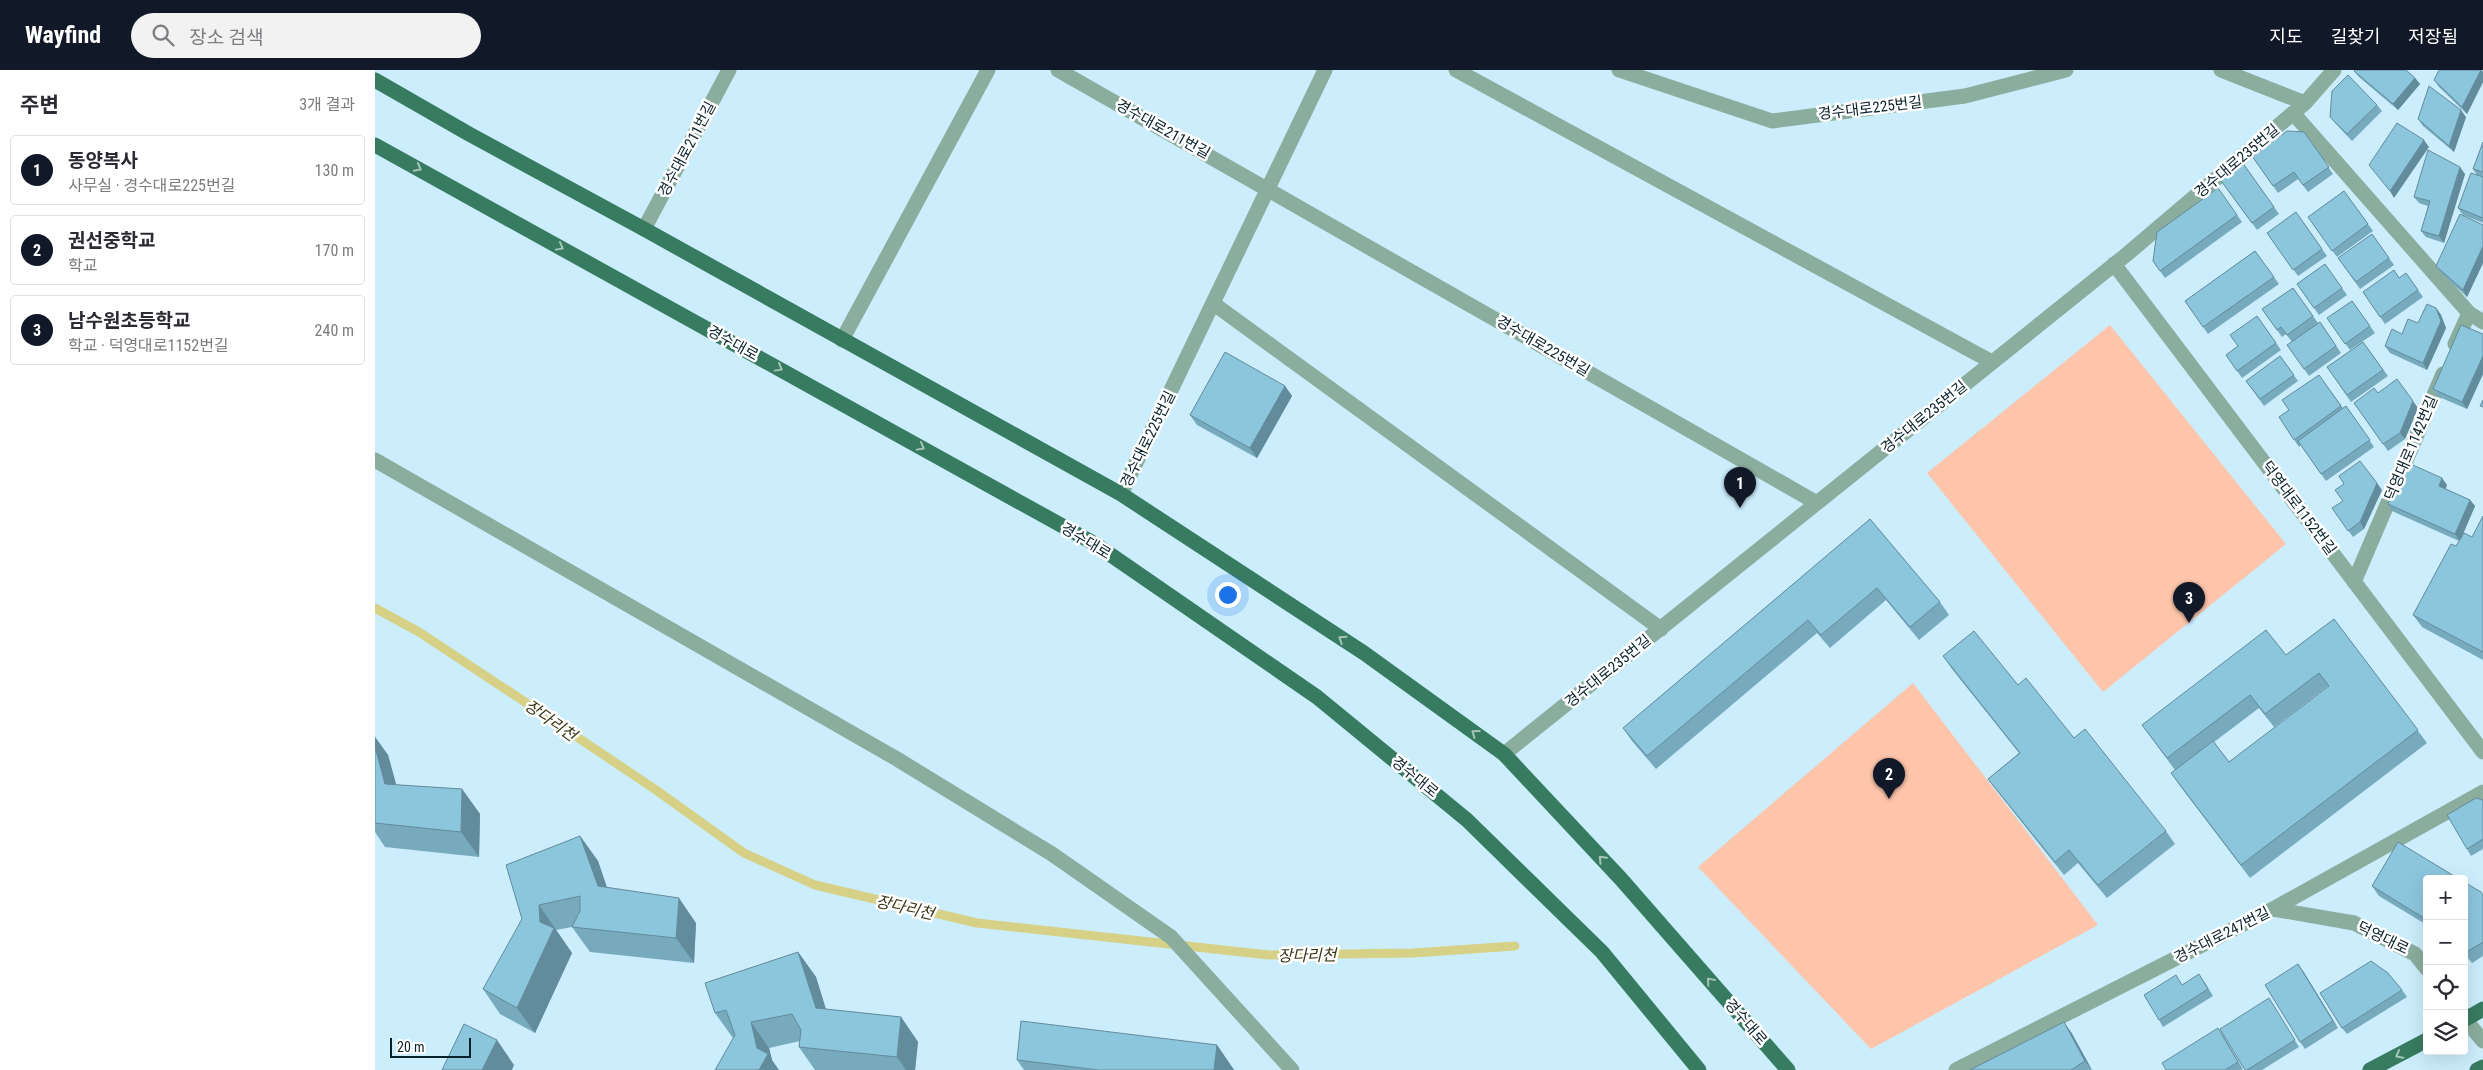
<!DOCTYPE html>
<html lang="ko">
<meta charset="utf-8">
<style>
:root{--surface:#fff;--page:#f2f2f3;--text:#2b2b33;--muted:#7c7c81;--line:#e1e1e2;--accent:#111827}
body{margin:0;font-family:"Roboto Condensed","Noto Sans KR",sans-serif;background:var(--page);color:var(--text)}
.controls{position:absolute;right:15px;bottom:15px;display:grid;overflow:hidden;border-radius:5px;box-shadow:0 5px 20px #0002}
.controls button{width:45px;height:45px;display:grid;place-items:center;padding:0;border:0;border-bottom:1px solid var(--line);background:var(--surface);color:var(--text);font:25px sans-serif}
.scale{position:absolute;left:15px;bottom:12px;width:81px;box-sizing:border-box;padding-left:5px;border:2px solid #09212a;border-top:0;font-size:14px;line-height:18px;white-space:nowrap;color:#09212a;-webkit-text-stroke:4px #fff;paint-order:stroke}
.you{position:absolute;left:852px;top:524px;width:18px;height:18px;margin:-12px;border:4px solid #fff;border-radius:50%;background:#1a73e8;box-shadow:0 0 0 8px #1a73e833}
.badge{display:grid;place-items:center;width:32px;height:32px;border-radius:50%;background:var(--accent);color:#fff;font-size:16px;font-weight:700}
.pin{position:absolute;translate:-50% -41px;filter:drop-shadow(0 1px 2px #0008)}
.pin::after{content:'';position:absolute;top:26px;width:18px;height:15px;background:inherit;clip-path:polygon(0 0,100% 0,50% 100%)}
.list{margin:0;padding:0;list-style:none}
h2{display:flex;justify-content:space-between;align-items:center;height:65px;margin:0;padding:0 20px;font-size:21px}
h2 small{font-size:16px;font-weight:400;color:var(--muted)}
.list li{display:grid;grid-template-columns:32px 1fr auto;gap:15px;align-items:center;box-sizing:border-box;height:70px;margin:0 10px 10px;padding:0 10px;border:1px solid var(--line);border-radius:5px}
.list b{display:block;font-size:19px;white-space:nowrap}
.list p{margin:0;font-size:16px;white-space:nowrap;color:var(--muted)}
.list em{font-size:16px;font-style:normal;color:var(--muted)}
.icon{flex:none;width:28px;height:28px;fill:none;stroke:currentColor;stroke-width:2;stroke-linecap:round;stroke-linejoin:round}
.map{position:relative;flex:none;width:2108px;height:1000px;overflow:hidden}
header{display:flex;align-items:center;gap:30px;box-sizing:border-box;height:70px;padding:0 25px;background:var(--accent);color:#fff}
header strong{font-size:24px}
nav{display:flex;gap:28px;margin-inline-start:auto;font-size:18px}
.search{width:350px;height:45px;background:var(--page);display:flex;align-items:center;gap:12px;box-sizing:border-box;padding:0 18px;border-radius:28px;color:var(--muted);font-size:19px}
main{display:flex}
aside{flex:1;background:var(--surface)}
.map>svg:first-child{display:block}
.green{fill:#fec5ab}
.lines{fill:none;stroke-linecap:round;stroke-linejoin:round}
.stream{stroke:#d6d186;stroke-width:9}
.minor{stroke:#8bad9d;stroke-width:15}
.major{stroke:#377b60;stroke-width:15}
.wall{fill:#78aabe;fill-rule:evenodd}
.shaded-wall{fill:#628b9b}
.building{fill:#8cc6dd;stroke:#628b9b}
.oneway{stroke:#a5c4b7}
.labels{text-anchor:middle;stroke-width:5;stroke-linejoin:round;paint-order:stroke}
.street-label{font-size:15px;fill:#09212a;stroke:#fff}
.water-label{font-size:16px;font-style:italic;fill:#383615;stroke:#fff}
</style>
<header>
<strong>Wayfind</strong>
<div class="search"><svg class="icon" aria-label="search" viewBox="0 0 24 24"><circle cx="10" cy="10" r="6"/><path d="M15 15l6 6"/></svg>장소 검색</div>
<nav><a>지도</a><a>길찾기</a><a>저장됨</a></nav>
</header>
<main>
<aside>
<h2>주변<small>3개 결과</small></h2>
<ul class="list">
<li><span class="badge">1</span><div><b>동양복사</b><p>사무실 · 경수대로225번길</p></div><em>130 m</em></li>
<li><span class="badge">2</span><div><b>권선중학교</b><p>학교</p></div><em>170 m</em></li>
<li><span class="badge">3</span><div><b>남수원초등학교</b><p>학교 · 덕영대로1152번길</p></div><em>240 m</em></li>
</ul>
</aside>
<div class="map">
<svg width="2108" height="1000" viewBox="0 0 2108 1000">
<rect width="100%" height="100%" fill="#cbedfc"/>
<!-- green -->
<path class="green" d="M1735,255L1911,474L1728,622L1552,403Z
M1538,613L1723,855L1496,979L1323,797Z"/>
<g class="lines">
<!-- stream -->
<path class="stream" d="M0,538L44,562L144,628L281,720L369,783L440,815L602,853L894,885L1038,883L1140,876"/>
<!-- minor -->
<path class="minor" d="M683,0L1442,433
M1081,0L1617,292
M1244,0L1397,51L1590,26L1691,0
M1846,0L1930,33
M1918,43L2094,243L2108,252
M269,159L354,0
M1739,194L2108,682
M839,234L1286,559
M467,270L613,0
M2080,274L2094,243
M0,390L522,689L677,784L796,867L917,1000
M746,424L950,0
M1979,512L2068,304
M1129,684L1751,185L1930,33L1959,0
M1898,839L1979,853L2040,884L2052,899
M2089,948L2108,971
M1581,1000L1898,839L2108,722"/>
<!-- major -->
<path class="major" d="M0,10L94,64L269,159L746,424L989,583L1129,684L1246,809L1413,1000
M0,75L720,474L942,627L1092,750L1227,882L1324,1000
M2089,950L2108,939
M1995,1000L2052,970
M2102,1000L2108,997"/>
</g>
<!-- wall -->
<path class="wall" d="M2107,0L2108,2V12L2092,44L2064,17L2059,10Z
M1979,1L2040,8L2045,14L2023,40L1984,7Z
M2002,35L2007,41L1977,71L1960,53L1955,47Z
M2091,47L2079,82L2048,56L2043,49Z
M1929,62L1958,104L1933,122L1923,109L1903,123L1877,86Z
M2108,72V153L2088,145L2083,138L2102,105L2098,99Z
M1867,92L1904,144L1882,160L1844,108Z
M2090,104L2069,173L2051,167L2046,161L2053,136L2044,133L2039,127Z
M1843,118L1867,152L1790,208L1778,191Z
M1969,121L1998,161L1962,187L1933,147Z
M1921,142L1952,186L1923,206L1892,163Z
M2108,155V193L2092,227L2066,203L2061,196Z
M1997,164L2019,195L1985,219L1963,188Z
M1880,181L1904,214L1833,264L1810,231Z
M1950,194L1972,225L1944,245L1922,214Z
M2031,203L2048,227L2010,254L1988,222L2024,208Z
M1918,218L1943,253L1945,252L1966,283L1934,306L1912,275L1917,272L1911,264L1907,267L1887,239Z
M1977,231L2000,263L1975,280L1952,248Z
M2061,238L2066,245L2071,258L2052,300L2015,283L2010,276L2027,264L2043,253Z
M1882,246L1906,280L1867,308L1851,285L1863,276Z
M2108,264V304L2092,339L2062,326L2058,319Z
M1988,272L2013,306L1976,332L1952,297Z
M1905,286L1923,311L1889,336L1871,311Z
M1944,305L1968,338L1971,336L1999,377L1951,411L1926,375L1924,377L1904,347L1914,340Z
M910,316L917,326L882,388L822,355L815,345Z
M2003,323L2043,338L2030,369L2013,381L1979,333Z
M2072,415L2070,419L2095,430L2100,436L2087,466L2097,467L2108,446V590L2047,557L2038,545L2084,471L2017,441L2013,434Z
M2007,420L1989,459L1978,467L1957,438Z
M1495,449L1565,532L1574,545L1544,570L1511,530L1455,578L1442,563L1281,699L1257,671L1248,658Z
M1959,549L2052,673L1875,808L1805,716L1796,703L1800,700L1767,655L1911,585ZM1953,616L1954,617L1854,692L1839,672L1884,638L1899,657Z
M1568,586L1643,615L1699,668L1791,761L1800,774L1732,828L1703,793L1689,805L1622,721L1613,709L1644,683L1577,599Z
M0,667L13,685L21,715L87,719L105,744L104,787L10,777L0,762Z
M2108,730V779L2096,786L2092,779Z
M205,766L223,791L232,818L321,853L319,893L215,882L197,857L181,860L197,883L160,963L125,944L108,919Z
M2052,809V855L2004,826L1997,816Z
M2108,825V886L2097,893L2089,883Z
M423,882L441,907L451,939L526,947L543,972L540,1000H440L424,977L425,971L394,978L397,990L358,968L340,943Z
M1928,901L1963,958L1930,979L1925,972Z
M1829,911L1838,926L1788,957L1784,950Z
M2027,920L2032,927L1972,964L1967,958Z
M1898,935L1924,977L1887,1000H1870Z
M1696,962L1717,1000H1595Z
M1848,965L1868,999L1866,1000H1791Z
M842,975L859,1000H649L642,990Z"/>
<!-- shaded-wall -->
<path class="shaded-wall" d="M2106,0L2108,2V12L2092,44L2087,37Z
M2040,8L2045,14L2023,40L2018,34Z
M2086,40L2091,47L2079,82L2074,76Z
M2049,70L2054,77L2019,128L2015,121Z
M2085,97L2090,104L2069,173L2064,166Z
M2108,176V193L2092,227L2088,220Z
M2061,238L2066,245L2071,258L2052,300L2048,293Z
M2108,286V304L2092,339L2087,332Z
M910,316L917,326L882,388L875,378Z
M2038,331L2043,338L2030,369L2025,363Z
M2067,408L2072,415L2069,423L2064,416Z
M2002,413L2007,420L1989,459L1985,452Z
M2095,430L2100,436L2085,471L2080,464Z
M0,667L13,685L28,739L10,714L0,677Z
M87,719L105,744L104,787L86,762Z
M205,766L223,791L240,841L223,816Z
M304,828L321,853L319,893L301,868Z
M164,835L197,883L160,963L142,938L165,852Z
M423,882L441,907L458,963L441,938Z
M1923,894L1928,901L1963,958L1958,951Z
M526,947L543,972L540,1000H531L522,987Z
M376,952L394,978L397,990L404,1000H384L382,978Z
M1689,952L1696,962L1717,1000L1710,991Z
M122,970L139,995L137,1000H107Z
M842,975L859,1000H839Z"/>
<!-- building -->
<path class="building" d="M1980,0H2031L2040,8L2018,34L1979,1Z
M2064,0H2106L2087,37L2059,10Z
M1973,5L2002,35L1972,64L1955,47L1957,21Z
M2054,16L2086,40L2074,76L2043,49Z
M2022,53L2049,70L2015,121L1994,95Z
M1912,61L1929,62L1954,97L1928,115L1919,102L1898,116L1877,86Z
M2108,72V102L2098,99Z
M2053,80L2085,97L2064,166L2046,161L2055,131L2039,127Z
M1867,92L1899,137L1877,153L1844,108Z
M2096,103L2108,107V148L2083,138Z
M1843,118L1862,145L1785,201L1778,191L1782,162Z
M1969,121L1993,154L1957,181L1933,147Z
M1921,142L1947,179L1918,200L1892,163Z
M2085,144L2108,155V176L2088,220L2061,196Z
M1997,164L2014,188L1981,212L1963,188Z
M1880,181L1899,207L1828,257L1810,231Z
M1950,194L1967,218L1939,238L1922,214Z
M2019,200L2024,208L2031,203L2043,220L2005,247L1988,222Z
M1918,218L1938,246L1912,265L1906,257L1902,260L1887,239Z
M1977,231L1995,256L1970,274L1952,248Z
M2052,234L2061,238L2066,251L2048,293L2010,276L2017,259L2027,264L2033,249L2043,253Z
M1882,246L1901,273L1862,301L1851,285L1863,276L1855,265Z
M1945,252L1961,276L1929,299L1912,275Z
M2086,255L2108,264V286L2087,332L2058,319Z
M1988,272L2008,300L1972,325L1952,297Z
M850,282L910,316L875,378L815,345Z
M1905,286L1919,305L1885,329L1871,311Z
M1944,305L1966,336L1919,370L1904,347L1914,340L1907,330Z
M2022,309L2038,331L2025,363L2008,374L1979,333L1999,318L2003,323Z
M2108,330V337L2105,336Z
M1971,336L1995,370L1946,404L1923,371Z
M1985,391L2002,413L1985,452L1973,461L1957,438L1968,431L1960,420L1969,414L1964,406Z
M2031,392L2067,408L2064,416L2095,430L2080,464L2013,434Z
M2108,446V582L2038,545L2076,474L2081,476L2089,463L2097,467Z
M1495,449L1565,532L1535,557L1502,518L1446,565L1433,550L1272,686L1248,658Z
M1959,549L2043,660L1866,795L1796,703L1838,671L1854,692L1954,616L1944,603L1890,644L1875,625L1792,688L1767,655L1891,560L1911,585Z
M1599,561L1643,615L1651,608L1699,668L1710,659L1791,761L1723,815L1694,780L1680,792L1613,709L1645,683L1568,586Z
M0,677L10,714L87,719L86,762L0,753Z
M2101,728L2108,730V769L2092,779L2072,745Z
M205,766L223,816L304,828L301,868L197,857L205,841V826L164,835L165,852L179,858L142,938L108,919L147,849L131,795Z
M2023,772L2084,809H2052V850L1997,816Z
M2089,812L2106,822L2108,825V872L2090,883Z
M423,882L441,938L526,947L522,987L424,977L426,960L417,944L376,952L382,978L393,984L384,1000H340L360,965L351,940L340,943L330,913Z
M1996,891L2013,903L2027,920L1967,958L1945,923Z
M1923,894L1958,951L1925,972L1890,915Z
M1824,904L1833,919L1784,950L1769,925L1801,905L1807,915Z
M1894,928L1920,970L1872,1000H1870L1845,959Z
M646,951L842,975L839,1000H724L642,990Z
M1689,952L1710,991L1696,1000H1595Z
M89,954L122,970L107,1000H67Z
M1843,958L1863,992L1850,1000H1791L1787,993Z"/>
<!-- one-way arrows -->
<defs><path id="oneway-chevron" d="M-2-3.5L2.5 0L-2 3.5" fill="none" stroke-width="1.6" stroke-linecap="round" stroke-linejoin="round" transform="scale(1.25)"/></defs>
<g class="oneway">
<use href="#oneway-chevron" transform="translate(43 98) rotate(28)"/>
<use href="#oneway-chevron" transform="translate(185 177) rotate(29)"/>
<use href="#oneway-chevron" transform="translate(404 298) rotate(29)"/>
<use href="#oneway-chevron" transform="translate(546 377) rotate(29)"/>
<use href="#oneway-chevron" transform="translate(967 569) rotate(-147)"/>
<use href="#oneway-chevron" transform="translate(1100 663) rotate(-144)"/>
<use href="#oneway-chevron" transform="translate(1227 789) rotate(-133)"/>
<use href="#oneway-chevron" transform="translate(1335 911) rotate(-131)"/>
<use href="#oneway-chevron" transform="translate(2024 985) rotate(152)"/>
</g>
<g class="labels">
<!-- street labels -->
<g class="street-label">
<text transform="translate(1495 38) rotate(-7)" y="5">경수대로225번길</text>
<text transform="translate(788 59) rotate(29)" y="5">경수대로211번길</text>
<text transform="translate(312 79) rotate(-62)" y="5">경수대로211번길</text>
<text transform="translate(1862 91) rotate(-40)" y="5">경수대로235번길</text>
<text transform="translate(358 273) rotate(29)" y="5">경수대로</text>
<text transform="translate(1168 276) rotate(30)" y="5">경수대로225번길</text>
<text transform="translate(1549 347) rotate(-39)" y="5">경수대로235번길</text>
<text transform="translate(773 369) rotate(-64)" y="5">경수대로225번길</text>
<text transform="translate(2036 378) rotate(-67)" y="5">덕영대로1142번길</text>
<text transform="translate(1924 438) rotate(53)" y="5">덕영대로1152번길</text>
<text transform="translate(711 471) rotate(31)" y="5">경수대로</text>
<text transform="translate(1233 601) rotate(-39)" y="5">경수대로235번길</text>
<text transform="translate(1040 707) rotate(39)" y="5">경수대로</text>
<text transform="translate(1847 865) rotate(-27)" y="5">경수대로247번길</text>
<text transform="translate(2008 868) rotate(26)" y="5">덕영대로</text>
<text transform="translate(1371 952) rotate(49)" y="5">경수대로</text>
</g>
<!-- water labels -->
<g class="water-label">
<text transform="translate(176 650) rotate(35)" y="6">장다리천</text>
<text transform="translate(530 837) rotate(13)" y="6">장다리천</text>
<text transform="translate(932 885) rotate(-1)" y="6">장다리천</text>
</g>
</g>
</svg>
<div class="controls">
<button>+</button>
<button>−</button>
<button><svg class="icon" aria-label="locate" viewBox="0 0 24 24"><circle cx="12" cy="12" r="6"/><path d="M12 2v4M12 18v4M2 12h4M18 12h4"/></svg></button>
<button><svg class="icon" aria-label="layers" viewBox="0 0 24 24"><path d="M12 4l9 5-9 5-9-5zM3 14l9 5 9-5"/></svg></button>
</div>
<div class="scale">20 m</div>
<div class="you"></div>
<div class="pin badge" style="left:1365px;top:438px">1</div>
<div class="pin badge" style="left:1514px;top:729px">2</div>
<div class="pin badge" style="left:1814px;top:553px">3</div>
</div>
</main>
